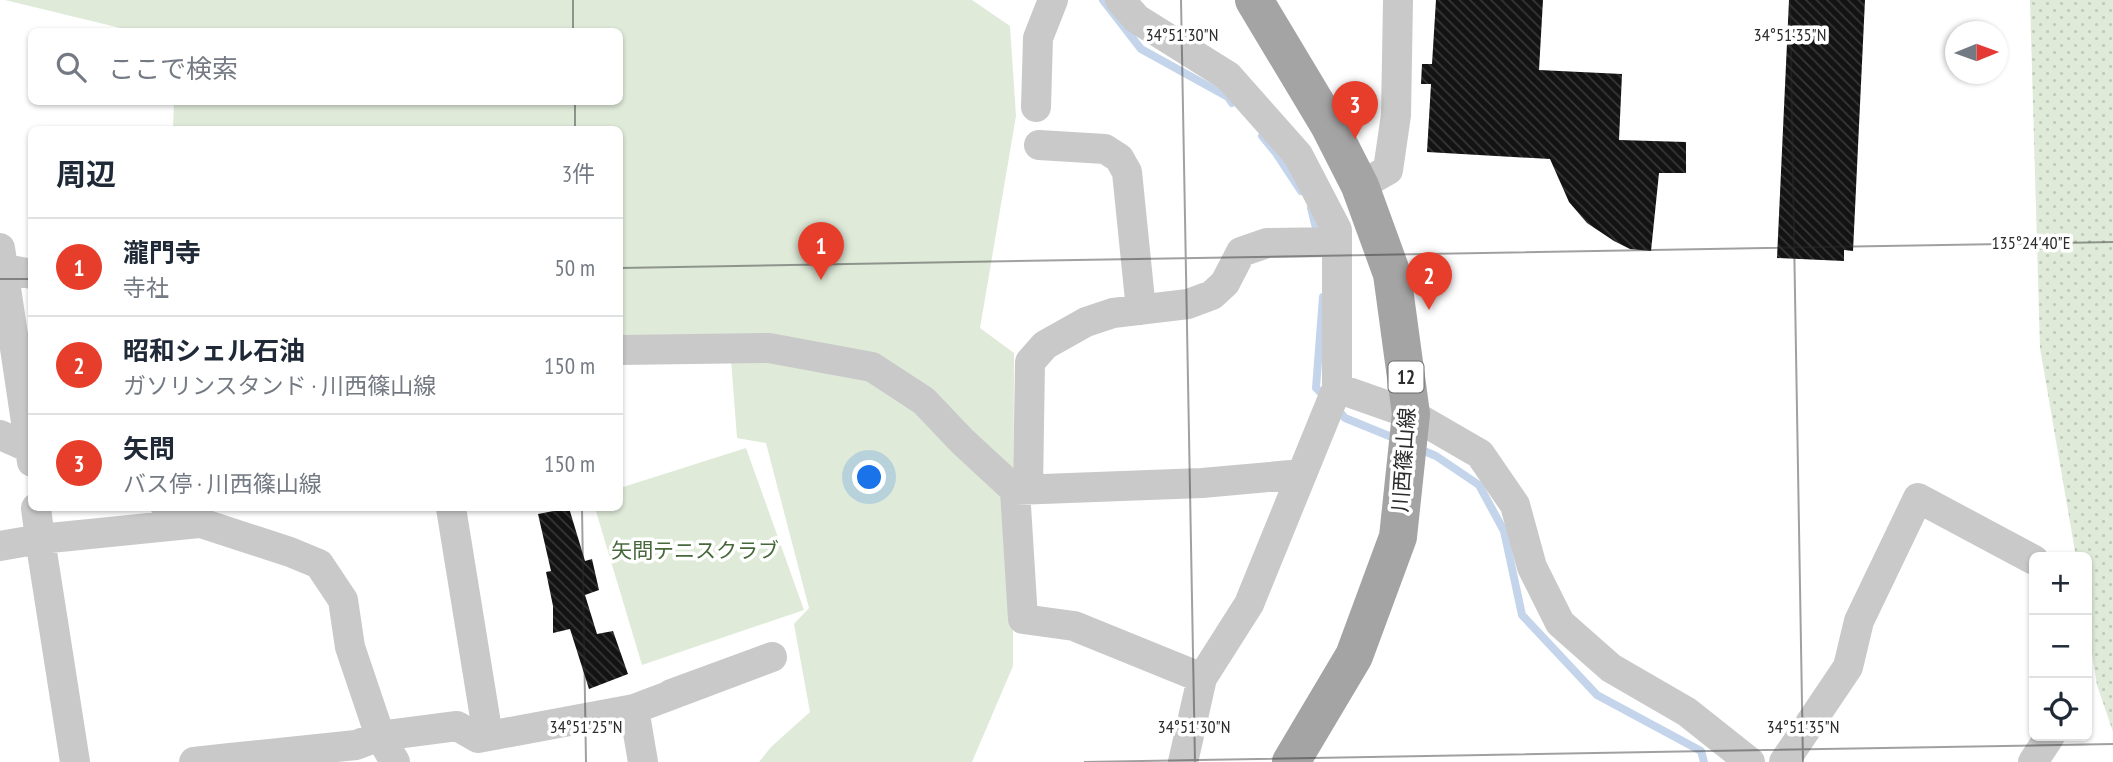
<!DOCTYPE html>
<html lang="ja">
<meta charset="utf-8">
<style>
:root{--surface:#fff;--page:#f6f6f7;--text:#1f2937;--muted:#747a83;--line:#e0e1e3;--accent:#e63e2b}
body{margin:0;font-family:"PT Sans Narrow","Noto Sans JP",sans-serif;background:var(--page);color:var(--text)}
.controls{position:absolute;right:21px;bottom:21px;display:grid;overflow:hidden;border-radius:10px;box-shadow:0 2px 5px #0004}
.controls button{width:63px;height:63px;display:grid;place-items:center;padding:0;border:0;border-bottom:2px solid var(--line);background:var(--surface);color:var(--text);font:35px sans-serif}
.compass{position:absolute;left:1945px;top:21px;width:63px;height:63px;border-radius:50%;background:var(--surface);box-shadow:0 2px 5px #0004;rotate:89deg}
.you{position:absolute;left:870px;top:478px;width:24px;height:24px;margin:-18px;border:5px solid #fff;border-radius:50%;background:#1a73e8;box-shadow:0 0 0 10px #1a73e833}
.badge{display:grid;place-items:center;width:46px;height:46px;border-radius:50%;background:var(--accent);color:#fff;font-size:23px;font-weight:700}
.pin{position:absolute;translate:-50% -58px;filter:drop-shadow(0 2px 4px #0008)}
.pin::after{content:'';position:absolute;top:37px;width:24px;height:21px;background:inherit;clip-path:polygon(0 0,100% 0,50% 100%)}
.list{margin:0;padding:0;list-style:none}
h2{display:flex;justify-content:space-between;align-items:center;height:91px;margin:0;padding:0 28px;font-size:30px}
h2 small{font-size:23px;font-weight:400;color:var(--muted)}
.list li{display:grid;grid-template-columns:46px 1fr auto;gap:21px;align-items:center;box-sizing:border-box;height:98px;padding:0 28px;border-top:2px solid var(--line)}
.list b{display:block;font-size:26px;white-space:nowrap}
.list p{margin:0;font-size:23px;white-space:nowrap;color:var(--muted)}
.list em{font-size:23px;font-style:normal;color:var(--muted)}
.icon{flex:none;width:38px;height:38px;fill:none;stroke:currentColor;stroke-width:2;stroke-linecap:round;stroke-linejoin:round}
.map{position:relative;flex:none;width:2113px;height:762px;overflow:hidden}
.search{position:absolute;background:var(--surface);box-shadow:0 2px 5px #0004;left:28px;top:28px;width:595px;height:77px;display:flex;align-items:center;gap:18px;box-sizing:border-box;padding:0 24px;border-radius:10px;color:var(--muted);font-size:26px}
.panel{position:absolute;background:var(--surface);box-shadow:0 2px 5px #0004;left:28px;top:126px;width:595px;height:385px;border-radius:10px}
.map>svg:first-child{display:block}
.grass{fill:url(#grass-dots)}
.park{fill:#dfead9}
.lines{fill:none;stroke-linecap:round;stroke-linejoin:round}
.stream{stroke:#c4d5eb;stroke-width:8}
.building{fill:url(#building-back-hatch)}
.street{stroke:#c9c9c9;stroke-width:30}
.primary{stroke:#a4a4a4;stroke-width:38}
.ticks{fill:none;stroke:#2c2c2c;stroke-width:2;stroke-opacity:0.45}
.labels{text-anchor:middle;stroke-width:7;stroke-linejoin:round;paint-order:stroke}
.shield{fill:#fff;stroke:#6b6b6b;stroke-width:2}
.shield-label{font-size:19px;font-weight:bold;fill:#2c2c2c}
.street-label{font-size:21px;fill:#2c2c2c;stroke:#fff}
.park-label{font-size:21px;fill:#47683a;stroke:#fff}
.ticks-label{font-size:18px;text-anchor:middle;fill:#2c2c2c;stroke:#fff;stroke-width:7;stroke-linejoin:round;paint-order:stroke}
</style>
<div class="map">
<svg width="2113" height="762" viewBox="0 0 2113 762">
<defs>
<pattern id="grass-dots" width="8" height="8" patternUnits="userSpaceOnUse" patternTransform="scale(1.75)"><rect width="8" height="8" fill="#dfead9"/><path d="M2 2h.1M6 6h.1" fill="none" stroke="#c0c9ba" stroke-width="1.8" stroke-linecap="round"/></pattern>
<pattern id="building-back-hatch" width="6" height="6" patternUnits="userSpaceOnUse" patternTransform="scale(1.75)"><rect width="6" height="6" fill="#131313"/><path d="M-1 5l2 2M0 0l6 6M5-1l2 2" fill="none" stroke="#363636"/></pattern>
</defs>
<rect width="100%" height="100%" fill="#fff"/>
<!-- grass -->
<path class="grass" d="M2030,0H2113V732L2097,685L2087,623V557H2076L2040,348Z"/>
<!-- park -->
<path class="park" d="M5,0H972L1010,26L1016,116L980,328L1014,353L1013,666L972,762H759L771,747L810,712L794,624L809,608L766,443L737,438L731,360L620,342V130L173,129L174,102H620V32H137Z
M746,448L804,610L642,665L595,508H620V488Z"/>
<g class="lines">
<!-- stream -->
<path class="stream" d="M1103,0L1141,49L1228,97L1232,103
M1262,136L1276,153L1301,191
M1311,208L1318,236
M1323,297L1316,388L1327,399
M1336,408L1345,418L1399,440
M1417,448L1436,456L1479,485L1504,531L1522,615L1597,695L1701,751L1704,762"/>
</g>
<!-- building -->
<path class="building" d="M1436,0H1543L1539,70L1622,74L1619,140L1686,142V173H1659L1651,251L1630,249L1614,241L1587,223L1569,202L1550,159L1427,152L1431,84H1421L1422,64H1432Z
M1789,0H1865L1853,251L1844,250V261L1777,258Z
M569,508L585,561L592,559L599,590L585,595L597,634L613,631L628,674L589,689L570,629L553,633V606L546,572L551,571L538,514Z"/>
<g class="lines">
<!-- street -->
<path class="street" d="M1120,0L1137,19L1228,76L1298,155L1337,230V388L1249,604L1202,678L1183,762
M1036,107L1038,38L1053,0
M1039,145L1105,149L1119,158L1127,172L1141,310
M1360,186L1388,170L1396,115L1398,0
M0,248L32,462
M0,268L32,274
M620,350L769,348L872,367L924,401L962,441L1015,490L1023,619L1074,626L1202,678
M1337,388L1411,414L1480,454L1515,505L1532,567L1560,623L1611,668L1687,712L1750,762
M0,435L32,449
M1028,489L1030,362L1045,345L1086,322L1113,313L1188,304L1212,295L1225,283L1241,252L1267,243L1337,242
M1015,490L1202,483L1302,474
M36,508L40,539L75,762
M166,508L201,523L290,552L319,564L343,600L350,647L380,736L457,726L478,738L634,709L772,657L671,694
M451,508L488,736
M0,546L40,539L199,523
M634,709L643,762
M230,758L356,745L380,736L395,762
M194,762L230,758V762
M1784,762L1848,667L1859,621L1918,498L2034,560
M2033,762L2050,736"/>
<!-- primary -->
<path class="primary" d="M1254,0L1329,125L1360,186L1392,274L1411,414L1398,537L1354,656L1291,762"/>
</g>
<!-- ticks -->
<path class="ticks" d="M573,0V32M1181,0L1195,762M1790,0L1803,762M575,102V130M620,268L2113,242M0,279H32M582,508L586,762M1084,762L2113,744"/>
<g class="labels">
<!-- shield labels -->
<rect class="shield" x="1388.5" y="361.5" width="35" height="31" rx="5"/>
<g class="shield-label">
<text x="1406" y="384">12</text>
</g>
<!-- street labels -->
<g class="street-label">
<text transform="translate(1404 460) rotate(-86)" y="7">川西篠山線</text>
</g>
<!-- park labels -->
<g class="park-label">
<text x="695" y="558">矢問テニスクラブ</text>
</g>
</g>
<g class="ticks-label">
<text x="1182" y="41">34°51'30"N</text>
<text x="1790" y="41">34°51'35"N</text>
<text x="2031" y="249">135°24'40"E</text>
<text x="586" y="733">34°51'25"N</text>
<text x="1194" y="733">34°51'30"N</text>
<text x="1803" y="733">34°51'35"N</text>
</g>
</svg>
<div class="controls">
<button>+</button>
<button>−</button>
<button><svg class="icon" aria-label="locate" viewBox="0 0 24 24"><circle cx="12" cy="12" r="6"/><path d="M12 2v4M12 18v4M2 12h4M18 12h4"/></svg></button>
</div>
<svg class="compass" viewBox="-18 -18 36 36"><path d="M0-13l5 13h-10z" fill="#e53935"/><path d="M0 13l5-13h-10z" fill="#747a83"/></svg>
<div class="you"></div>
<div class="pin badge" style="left:821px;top:280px">1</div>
<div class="pin badge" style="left:1429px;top:310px">2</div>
<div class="pin badge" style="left:1355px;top:139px">3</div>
<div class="search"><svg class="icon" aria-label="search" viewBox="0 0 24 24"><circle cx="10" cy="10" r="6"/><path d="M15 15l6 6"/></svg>ここで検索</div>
<section class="panel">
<h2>周辺<small>3件</small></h2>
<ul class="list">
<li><span class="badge">1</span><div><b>瀧門寺</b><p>寺社</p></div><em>50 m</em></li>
<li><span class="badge">2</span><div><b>昭和シェル石油</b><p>ガソリンスタンド · 川西篠山線</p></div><em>150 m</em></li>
<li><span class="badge">3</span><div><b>矢問</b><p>バス停 · 川西篠山線</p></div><em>150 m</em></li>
</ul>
</section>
</div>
